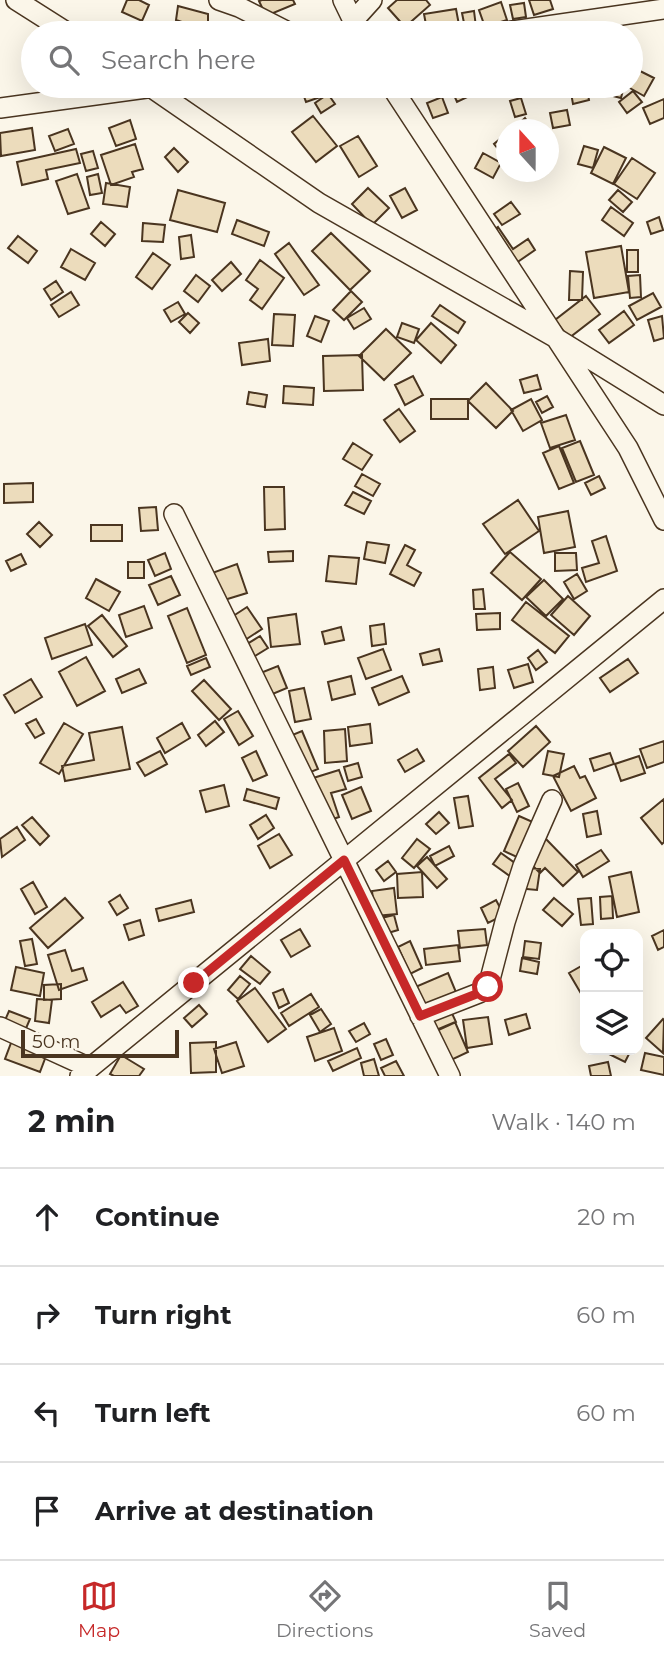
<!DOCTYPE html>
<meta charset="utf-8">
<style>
:root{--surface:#fff;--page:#f6f6f6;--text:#202124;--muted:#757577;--line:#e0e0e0;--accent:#c62828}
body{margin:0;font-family:Montserrat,sans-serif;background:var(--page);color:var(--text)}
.controls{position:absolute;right:21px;bottom:21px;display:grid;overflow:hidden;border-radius:14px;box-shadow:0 7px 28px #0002}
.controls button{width:63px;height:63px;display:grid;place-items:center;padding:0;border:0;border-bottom:2px solid var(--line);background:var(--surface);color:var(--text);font:35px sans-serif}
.compass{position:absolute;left:496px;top:119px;width:63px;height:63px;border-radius:50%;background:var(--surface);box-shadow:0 7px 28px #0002;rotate:339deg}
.scale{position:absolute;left:21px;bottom:18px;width:158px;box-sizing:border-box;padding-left:7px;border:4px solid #4a3520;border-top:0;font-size:19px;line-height:24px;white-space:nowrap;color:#4a3520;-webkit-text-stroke:5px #fbf6e9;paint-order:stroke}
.stop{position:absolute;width:21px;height:21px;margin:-16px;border:5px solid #c62828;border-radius:50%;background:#fff}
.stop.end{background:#c62828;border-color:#fff;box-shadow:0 2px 7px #0008}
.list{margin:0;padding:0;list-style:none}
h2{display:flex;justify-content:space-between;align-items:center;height:91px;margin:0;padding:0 28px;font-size:30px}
h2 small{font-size:23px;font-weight:400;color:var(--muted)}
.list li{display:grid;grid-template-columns:46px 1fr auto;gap:21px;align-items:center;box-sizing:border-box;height:98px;padding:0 28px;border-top:2px solid var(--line)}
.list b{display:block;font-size:26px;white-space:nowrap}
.list em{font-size:23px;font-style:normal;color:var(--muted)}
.icon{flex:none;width:38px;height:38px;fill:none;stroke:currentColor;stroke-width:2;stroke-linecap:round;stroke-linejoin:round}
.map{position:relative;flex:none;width:664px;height:1076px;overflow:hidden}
.search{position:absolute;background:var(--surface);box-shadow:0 7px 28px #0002;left:21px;right:21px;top:21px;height:77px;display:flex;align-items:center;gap:18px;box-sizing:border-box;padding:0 24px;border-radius:38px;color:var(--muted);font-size:26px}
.sheet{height:483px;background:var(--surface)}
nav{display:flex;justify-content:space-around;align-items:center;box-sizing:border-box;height:98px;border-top:2px solid var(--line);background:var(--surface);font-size:19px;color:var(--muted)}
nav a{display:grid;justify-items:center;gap:4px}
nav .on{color:var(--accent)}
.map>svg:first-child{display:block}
.building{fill:#ecdcbc;stroke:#4a3520;stroke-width:2}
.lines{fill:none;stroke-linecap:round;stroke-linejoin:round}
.street-casing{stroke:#4a3520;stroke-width:22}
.street{stroke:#fbf6e9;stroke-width:19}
.route{stroke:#c62828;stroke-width:9}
</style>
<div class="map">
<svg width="664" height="1076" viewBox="0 0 664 1076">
<rect width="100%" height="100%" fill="#fbf6e9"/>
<!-- building -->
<path class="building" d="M127,0H139L149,5L142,21L122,12Z
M262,0H293L295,4L266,16L259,1Z
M397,0H426L430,5L405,27L388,8Z
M529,0H550L553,9L534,15Z
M501,2L507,20L485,27L479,10Z
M524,3L526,17L513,19L510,5Z
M178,6L208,14V31L176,20Z
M456,9L459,25L427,30L424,14Z
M474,11L476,27L465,28L462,13Z
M638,70L654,78L644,96L628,87Z
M307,86H324L326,95L306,102L301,88Z
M450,86H482L484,89L457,102Z
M608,86H624L621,98L605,94Z
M587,89L589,100L573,104L571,93Z
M633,91L642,102L627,113L619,102Z
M328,94L335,104L321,113L315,103Z
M442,97L448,113L433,118L427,103Z
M521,98L526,114L515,117L510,101Z
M664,99V118L650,124L643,108Z
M567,110L570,125L553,128L550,113Z
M313,116L337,146L316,162L292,132Z
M525,118L534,130H512Z
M130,120L136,139L116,146L109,128Z
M32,128L35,150L1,156L0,133Z
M68,129L74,144L55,151L49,136Z
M506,134V159L494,144Z
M358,136L377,166L359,177L340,146Z
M135,144L143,169L132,172L134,177L111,185L101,155Z
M584,146L598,150L593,168L578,164Z
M604,147L626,158L613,184L591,173Z
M174,148L188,162L178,172L165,157Z
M76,149L80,163L46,170L48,179L22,185L17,162Z
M93,151L98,168L86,171L81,154Z
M483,153L501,163L493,178L475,168Z
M632,158L655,173L637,199L614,184Z
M77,174L89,208L68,214L56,181Z
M98,174L102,193L90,195L87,177Z
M106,183L130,187L127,207L103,204Z
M368,188L389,208L372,225L352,204Z
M405,188L417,210L402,218L390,196Z
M178,190L225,203L217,232L170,220Z
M618,190L632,202L623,212L609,200Z
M511,202L520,214L502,225L494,214Z
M611,207L633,223L624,236L602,220Z
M659,217L663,230L651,234L647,222Z
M237,220L269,232L264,246L232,234Z
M101,222L115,234L105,246L91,234Z
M143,223L165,225L163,242L142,241Z
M498,227L513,249L528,239L535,250L506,270L483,237Z
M331,233L370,271L350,290L312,251Z
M191,235L194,257L181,259L179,237Z
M18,236L37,251L28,263L8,248Z
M289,243L319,285L304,295L275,254Z
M621,246L629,292L594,298L586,252Z
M71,249L95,263L85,280L61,267Z
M627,250H638V272H627Z
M153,253L170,265L152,289L136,277Z
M260,260L284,278L262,309L250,300L258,289L246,280Z
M231,262L241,274L222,291L212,280Z
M570,271L583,272L582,300H569Z
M196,275L210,286L198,302L184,291Z
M640,275L641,297L630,298L628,276Z
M56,281L63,292L51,300L44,289Z
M351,291L362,302L344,320L333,310Z
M71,292L79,305L59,317L51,305Z
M653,293L661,307L637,320L629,306Z
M586,296L600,314L569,338L555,320Z
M178,302L185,314L171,322L164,310Z
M440,305L465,322L458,333L432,316Z
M364,308L371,319L354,329L347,318Z
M624,311L634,325L609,343L599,330Z
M188,313L199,323L190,333L179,322Z
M274,314L295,315L293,346L272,345Z
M315,316L329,321L321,342L307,336Z
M662,316L664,338L654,341L648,320Z
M402,323L419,329L414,343L397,337Z
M431,323L456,345L441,363L416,340Z
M386,329L411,353L384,380L359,356Z
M268,339L270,361L242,365L239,343Z
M362,355L363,390L324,391L323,356Z
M537,375L541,389L524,393L520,380Z
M413,376L423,395L405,405L395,385Z
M486,383L513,411L496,428L468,401Z
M284,386L314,388L313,405L283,403Z
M249,392L267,395L265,407L247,404Z
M547,396L553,407L542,413L536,402Z
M431,399H468V419H431Z
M531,399L542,420L523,431L511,410Z
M399,409L415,431L400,442L384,420Z
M566,415L575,440L550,448L541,423Z
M580,441L594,475L576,482L562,448Z
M353,443L372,455L362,470L343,459Z
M559,446L574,483L559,489L543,453Z
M362,474L380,484L373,496L355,486Z
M599,476L605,488L591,495L585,483Z
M33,483V502L4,503V484Z
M264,487H284L285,529L265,530Z
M353,492L371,501L364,514L345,505Z
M518,500L539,531L505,554L483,524Z
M156,507L158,530L141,531L139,508Z
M568,511L575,547L544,553L538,517Z
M39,522L52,535L40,547L27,534Z
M91,525H122V541H91Z
M606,536L617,571L586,582L582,568L599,563L592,541Z
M367,542L389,545L385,563L364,559Z
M405,545L415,550L407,565L421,573L414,586L390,574Z
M293,551V561L269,562L268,552Z
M510,552L541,579L522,600L491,573Z
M165,553L171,569L155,576L148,560Z
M555,553H576L577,570L555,571Z
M21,554L26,564L11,571L6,561Z
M329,556L359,558L356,584L326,581Z
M128,562H144V578H128Z
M237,564L247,593L221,601L212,573Z
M577,574L587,591L574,599L564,582Z
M171,576L180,595L158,605L149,585Z
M96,579L120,592L109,611L86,598Z
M544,580L563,599L546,616L526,597Z
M483,589L485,609H474L473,590Z
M568,596L590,616L574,635L551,615Z
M526,602L569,636L555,653L512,620Z
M144,606L152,628L126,637L119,615Z
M247,607L262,629L239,644L224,622Z
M187,608L206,655L187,663L168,616Z
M500,613V629L477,630L476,614Z
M296,614L300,644L271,647L268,618Z
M102,615L127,646L113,657L88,626Z
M85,624L92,645L52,659L45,638Z
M384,624L386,644L372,646L370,626Z
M341,627L344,640L325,644L322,632Z
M260,636L268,648L247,661L239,649Z
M383,649L391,670L366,679L358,658Z
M439,649L442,661L423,665L420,654Z
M538,650L547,662L536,670L528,658Z
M86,657L105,691L77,706L59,672Z
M206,658L210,667L191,675L187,666Z
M628,659L638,673L610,692L600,678Z
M528,664L533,682L514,688L508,670Z
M278,666L287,688L263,698L253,676Z
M493,667L495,688L480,690L478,669Z
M139,669L146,683L122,693L116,679Z
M351,676L355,694L332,700L328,682Z
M402,676L409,692L379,705L372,688Z
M31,679L42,697L15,713L4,695Z
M204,680L231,709L219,720L192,691Z
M304,688L311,719L295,722L289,691Z
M238,711L253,736L239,745L224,719Z
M36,719L44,733L35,738L26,724Z
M215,721L224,732L206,746L198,735Z
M64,723L83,734L59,774L40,763Z
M182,723L190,738L165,753L157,738Z
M370,724L372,743L350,746L348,727Z
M536,726L550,742L523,767L508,751Z
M122,727L130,769L65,781L62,766L94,760L89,733Z
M345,729L347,761L325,763L324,731Z
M302,731L318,769L301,776L285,738Z
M664,741V762L647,768L640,749Z
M417,749L424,761L405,772L398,760Z
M160,751L167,764L145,776L137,763Z
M256,751L267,775L253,781L242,758Z
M548,751L564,754L559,777L543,774Z
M610,753L614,764L594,771L590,759Z
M509,754L516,763L495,779L512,800L502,808L479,778Z
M639,756L645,773L621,781L615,764Z
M358,763L362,777L348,781L344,767Z
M574,766L580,778L585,776L596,798L571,811L553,776Z
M339,770L346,789L331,793L339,817L324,822L310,779Z
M518,783L529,806L517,812L506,789Z
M224,785L229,806L206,812L200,791Z
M361,787L371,811L352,819L342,795Z
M247,789L279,798L276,809L244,800Z
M468,796L473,826L459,828L454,798Z
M664,799V842L662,844L641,818Z
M597,811L601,834L587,837L583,814Z
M439,812L449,823L436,834L426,824Z
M266,815L274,828L258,839L250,825Z
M519,816L535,823L519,858L504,851Z
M32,817L49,836L40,845L22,825Z
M17,827L25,840L2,857L0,839Z
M279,834L292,855L270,868L258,846Z
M545,838L578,872L563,886L545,868L540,873L525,858Z
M417,839L430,849L414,868L402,858Z
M449,846L454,856L435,866L430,856Z
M601,850L609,861L583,877L576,865Z
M501,853L519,866L511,877L493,864Z
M427,857L447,879L437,888L417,866Z
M388,861L396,872L384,881L376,870Z
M519,867L540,869L537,890L516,888Z
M422,872L423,897L398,898L397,874Z
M631,872L639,912L617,917L609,877Z
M33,882L47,907L35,914L21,889Z
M394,888L397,914L375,916L372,891Z
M120,895L128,908L117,915L109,902Z
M612,896L613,918L601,919L600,897Z
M65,898L83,918L48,948L30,928Z
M554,898L573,914L562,926L543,910Z
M591,898L593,924L581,925L578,899Z
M191,900L194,912L159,921L156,909Z
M496,900L504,915L488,923L481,908Z
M394,915L398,930L378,936L373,920Z
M140,920L144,935L129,940L124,925Z
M300,929L310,946L291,957L281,940Z
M485,929L487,945L460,948L458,931Z
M664,930V947L658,950L652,936Z
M32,939L37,964L25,966L20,941Z
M410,941L422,968L410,974L398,947Z
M525,941L541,943L539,959L523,957Z
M458,945L460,961L426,965L424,949Z
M65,950L72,971L83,968L87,980L59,990L48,955Z
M251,956L270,972L260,984L240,969Z
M522,958L539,962L537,974L520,971Z
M585,964V995L583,997L569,973Z
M16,967L44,973L40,996L11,990Z
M448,973L458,997L423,1012L413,988Z
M240,976L250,984L238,999L228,990Z
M123,982L138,1006L126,1013L120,1005L101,1017L92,1002Z
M61,984V999L44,1000V985Z
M255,988L286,1029L268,1042L237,1001Z
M283,989L289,1003L279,1008L273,993Z
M311,994L319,1007L289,1026L281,1013Z
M37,999L52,1000L49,1023L35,1021Z
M199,1005L207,1014L192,1027L184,1018Z
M449,1007L456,1022L430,1034L422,1019Z
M321,1009L331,1024L320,1032L310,1015Z
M9,1011L30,1019L24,1033L3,1025Z
M526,1014L530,1028L509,1035L505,1020Z
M488,1017L492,1044L467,1048L463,1020Z
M663,1019L664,1020L663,1053L646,1038Z
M455,1022L468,1052L449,1061L436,1030Z
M364,1023L370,1034L356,1042L349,1031Z
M334,1028L342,1051L315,1061L307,1037Z
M14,1035L49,1048L40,1072L5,1059Z
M386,1039L393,1055L381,1060L374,1044Z
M216,1042V1072L191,1073L190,1043Z
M236,1042L244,1066L222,1073L214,1049Z
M357,1048L361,1058L333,1071L328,1061Z
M609,1050H631L625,1062L607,1053Z
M645,1053L664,1057V1075L641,1070Z
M121,1055L144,1069L139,1076H114L110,1074Z
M374,1059L379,1076H364L361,1063Z
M396,1061L404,1076H385L381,1068Z
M608,1062L611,1076H591L589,1066Z"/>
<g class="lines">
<defs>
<path id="street" d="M16,0L68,33
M219,0L239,7L290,33
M343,0L359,33
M353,21L372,0
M498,33L664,9
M149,86L319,203L556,338L664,405
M391,86L628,448L664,520
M0,108L161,86
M174,514L450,1076
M420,1016L479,993L488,987L505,922L523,866L552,800
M0,1027L90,1068
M80,1076L664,599"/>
</defs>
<!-- street casing -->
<use href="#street" class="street-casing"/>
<!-- street -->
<use href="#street" class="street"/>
</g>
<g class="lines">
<!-- route -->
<path class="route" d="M194,983L344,860L420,1016L479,993L488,987"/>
</g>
</svg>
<div class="controls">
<button><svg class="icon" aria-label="locate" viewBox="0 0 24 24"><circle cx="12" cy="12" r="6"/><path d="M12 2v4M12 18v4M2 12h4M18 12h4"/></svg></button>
<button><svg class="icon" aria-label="layers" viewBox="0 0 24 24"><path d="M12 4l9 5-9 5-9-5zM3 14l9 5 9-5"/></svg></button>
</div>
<svg class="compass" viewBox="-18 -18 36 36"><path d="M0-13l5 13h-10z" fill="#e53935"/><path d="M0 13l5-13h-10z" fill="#757577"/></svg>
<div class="scale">50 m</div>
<div class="stop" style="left:488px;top:987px"></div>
<div class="stop end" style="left:194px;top:983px"></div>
<div class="search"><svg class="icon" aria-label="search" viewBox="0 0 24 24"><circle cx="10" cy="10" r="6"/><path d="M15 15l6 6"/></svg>Search here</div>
</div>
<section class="sheet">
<h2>2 min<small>Walk · 140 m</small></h2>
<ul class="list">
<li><svg class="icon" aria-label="ahead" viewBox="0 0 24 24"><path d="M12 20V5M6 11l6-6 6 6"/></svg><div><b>Continue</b></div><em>20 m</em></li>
<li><svg class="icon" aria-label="right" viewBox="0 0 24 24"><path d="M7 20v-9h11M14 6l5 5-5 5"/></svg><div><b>Turn right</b></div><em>60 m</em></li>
<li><svg class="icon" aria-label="left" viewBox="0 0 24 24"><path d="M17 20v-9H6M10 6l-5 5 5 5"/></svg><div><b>Turn left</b></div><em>60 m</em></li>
<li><svg class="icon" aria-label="arrive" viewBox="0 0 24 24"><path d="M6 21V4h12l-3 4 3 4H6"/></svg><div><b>Arrive at destination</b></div></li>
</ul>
</section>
<nav>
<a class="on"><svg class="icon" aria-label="map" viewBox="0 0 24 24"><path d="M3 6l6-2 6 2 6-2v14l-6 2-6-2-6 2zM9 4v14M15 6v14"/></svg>Map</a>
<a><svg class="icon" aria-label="directions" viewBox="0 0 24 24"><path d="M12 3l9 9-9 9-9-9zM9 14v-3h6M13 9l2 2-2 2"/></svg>Directions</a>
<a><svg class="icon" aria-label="saved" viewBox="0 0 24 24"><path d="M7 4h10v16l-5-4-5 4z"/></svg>Saved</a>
</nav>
